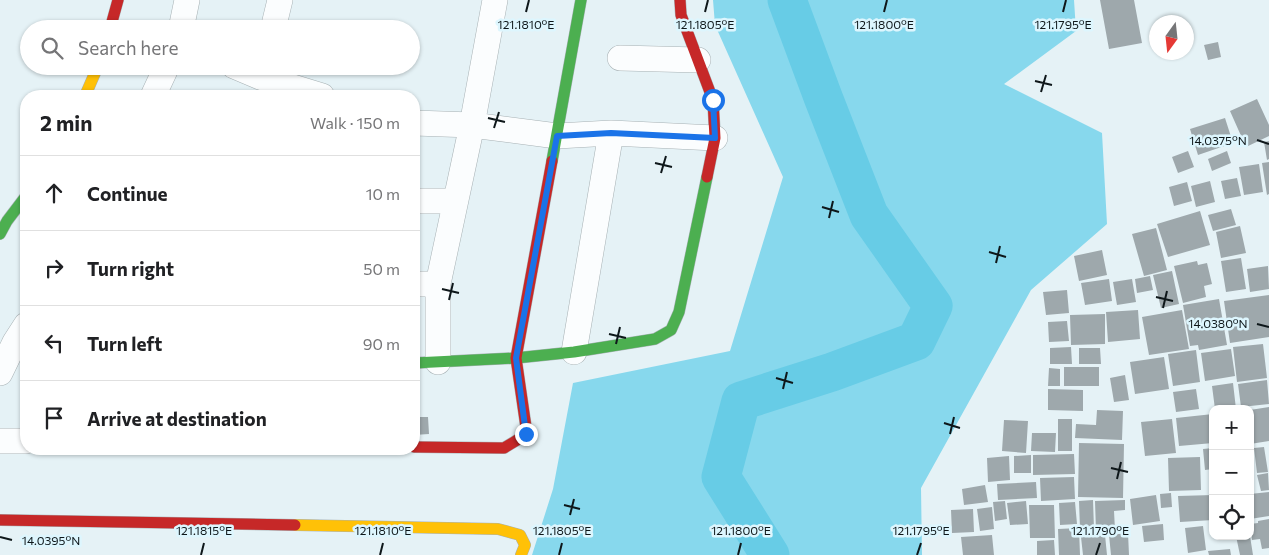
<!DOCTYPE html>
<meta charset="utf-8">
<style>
:root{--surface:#fff;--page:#f6f6f6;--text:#202124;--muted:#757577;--line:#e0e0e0}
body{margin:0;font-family:Commissioner,sans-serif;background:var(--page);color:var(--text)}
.controls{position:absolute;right:15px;bottom:15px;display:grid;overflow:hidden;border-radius:10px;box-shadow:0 1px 4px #0004}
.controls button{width:45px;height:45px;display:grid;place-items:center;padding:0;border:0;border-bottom:1px solid var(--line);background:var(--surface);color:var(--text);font:25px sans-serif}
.compass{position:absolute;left:1149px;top:15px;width:45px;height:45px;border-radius:50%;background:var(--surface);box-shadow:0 1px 4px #0004;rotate:195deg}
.stop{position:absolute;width:15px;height:15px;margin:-11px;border:4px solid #1a73e8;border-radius:50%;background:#fff}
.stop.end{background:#1a73e8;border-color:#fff;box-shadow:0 1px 5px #0008}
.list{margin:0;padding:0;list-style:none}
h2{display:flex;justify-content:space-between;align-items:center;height:65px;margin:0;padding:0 20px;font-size:21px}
h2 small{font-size:16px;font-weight:400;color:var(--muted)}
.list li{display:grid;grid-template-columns:32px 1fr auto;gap:15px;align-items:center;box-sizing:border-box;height:75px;padding:0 20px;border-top:1px solid var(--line)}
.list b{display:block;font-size:19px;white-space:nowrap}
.list em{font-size:16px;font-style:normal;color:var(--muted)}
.icon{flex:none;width:28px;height:28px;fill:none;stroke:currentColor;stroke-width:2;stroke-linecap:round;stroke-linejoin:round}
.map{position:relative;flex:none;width:1269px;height:555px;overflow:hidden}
.search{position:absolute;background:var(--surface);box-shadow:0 1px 4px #0004;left:20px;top:20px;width:400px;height:55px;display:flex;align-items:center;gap:12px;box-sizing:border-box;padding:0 18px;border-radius:28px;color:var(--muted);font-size:19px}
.panel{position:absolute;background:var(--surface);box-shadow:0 1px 4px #0004;left:20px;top:90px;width:400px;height:365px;border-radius:20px}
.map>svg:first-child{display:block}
.forest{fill:#87d8ed}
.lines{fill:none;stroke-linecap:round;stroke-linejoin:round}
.river{stroke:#67cce6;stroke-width:39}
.building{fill:#9ea8ac}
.street-casing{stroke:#a7b1b4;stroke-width:26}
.fast-casing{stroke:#a7b1b4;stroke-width:12}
.slow-casing{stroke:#a7b1b4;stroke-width:12}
.jam-casing{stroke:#a7b1b4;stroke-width:12}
.street{stroke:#fbfdfe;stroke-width:25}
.fast{stroke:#4caf50;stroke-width:11}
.slow{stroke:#ffc107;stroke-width:11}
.jam{stroke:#c62828;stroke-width:11}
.route{stroke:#1a73e8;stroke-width:6}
.ticks{fill:none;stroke:#0e171a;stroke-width:2}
.ticks-label{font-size:12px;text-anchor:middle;fill:#0e171a;stroke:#ddf6fe;stroke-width:5;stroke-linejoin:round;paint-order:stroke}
</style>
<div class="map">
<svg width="1269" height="555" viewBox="0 0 1269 555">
<rect width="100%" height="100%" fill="#e5f2f6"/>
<!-- forest -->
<path class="forest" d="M713,0H1074L1076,31L1004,84L1102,133L1107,224L1031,290L921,488L922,555H532L553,489L573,383L730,351L783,177L715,25Z"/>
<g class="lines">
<!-- river -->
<path class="river" d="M770,555L721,477L741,401L832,372L916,341L933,306L869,215L823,97L787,0"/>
</g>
<!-- building -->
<path class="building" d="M1100,0H1134L1142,43L1109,49Z
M1218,42L1221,57L1208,60L1204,45Z
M1257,99L1269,125V136L1246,147L1230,111Z
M1225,118L1233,143L1198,155L1190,129Z
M1269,141V159L1267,160L1264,142Z
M1188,151L1194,167L1178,173L1172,157Z
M1227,151L1231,163L1212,171L1208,159Z
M1269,162V194L1267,195L1262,163Z
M1259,164L1263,192L1244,195L1239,167Z
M1237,178L1241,196L1225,199L1221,181Z
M1210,181L1215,202L1196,207L1191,186Z
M1187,182L1192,201L1174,206L1169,187Z
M1231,209L1236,225L1213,231L1208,215Z
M1200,211L1210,245L1168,257L1157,224Z
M1240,226L1246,253L1221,258L1216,232Z
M1156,228L1167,270L1144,276L1132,234Z
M1102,250L1107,275L1079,281L1074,256Z
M1241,258L1246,289L1226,292L1221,261Z
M1197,261L1198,265L1207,263L1212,284L1204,286L1206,297L1183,303L1174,266Z
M1268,266L1269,289L1250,292L1247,269Z
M1172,271L1179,304L1161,308L1153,275Z
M1150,276L1153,290L1137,293L1135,279Z
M1109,279L1112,301L1085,305L1081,283Z
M1132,279L1136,302L1117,305L1113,282Z
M1067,290L1069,313L1046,315L1043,292Z
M1269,295V337L1230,343L1224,301Z
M1219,299L1227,345L1199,350L1198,345L1190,346L1183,305Z
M1138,310L1140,339L1108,342L1106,312Z
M1182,310L1189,349L1149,355L1142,317Z
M1105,314V344L1071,345L1070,315Z
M1067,321L1069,341L1049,342L1048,322Z
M1263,344L1267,378L1237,382L1233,347Z
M1071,347L1072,364H1050V348Z
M1079,348H1100L1101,364H1079Z
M1231,349L1235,376L1205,381L1201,353Z
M1196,350L1200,382L1173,386L1168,354Z
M1164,357L1169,389L1135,394L1130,362Z
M1064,367H1099V386H1064Z
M1049,368L1060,369V386H1048Z
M1125,375L1129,400L1114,402L1110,378Z
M1267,380L1269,404L1241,407L1238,384Z
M1233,383L1236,409H1215L1212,386Z
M1048,389L1083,390V411L1048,410Z
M1196,389L1199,409L1176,412L1173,392Z
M1269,407V441L1250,444V410Z
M1097,410L1123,411L1122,440L1075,438L1076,424L1096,425Z
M1213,414V443L1179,446L1176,418Z
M414,417H428L429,434L414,435Z
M1058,419H1072V451H1058Z
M1172,419L1176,453L1145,456L1141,422Z
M1004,420L1028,421L1026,453L1002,451Z
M1032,433H1056L1055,452L1031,451Z
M1079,443L1124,444L1123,498L1078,497Z
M1264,447L1268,472L1257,473L1254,448Z
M1213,448V469L1205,470L1203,449Z
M1074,454L1075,474L1033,475V455Z
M1031,455V473H1014V456Z
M1009,456L1010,480L988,482L987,458Z
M1200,457L1201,490L1169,491L1168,458Z
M1268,473L1269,490L1261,491L1257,475Z
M1074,477L1075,499L1041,501L1040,478Z
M1036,482L1037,498L998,500L997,484Z
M985,485L988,502L964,505L962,489Z
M1269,492V516L1250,519V494Z
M1171,493L1172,507L1161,508L1160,494Z
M1156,495L1160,521L1133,525L1130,499Z
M1213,495V520L1180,522L1178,496Z
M1093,500L1094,529H1080L1079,501Z
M1125,500V510L1114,511L1115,530L1096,531L1095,501Z
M1005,501L1007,519L995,521L993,502Z
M1026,501L1028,524L1010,525L1007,503Z
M1075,502L1077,524L1060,525L1059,503Z
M1029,505H1054L1055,538H1030Z
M992,507L994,529L980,531L977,509Z
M973,509L974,532L952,533L951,510Z
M1269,519V548L1262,549L1260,539L1252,540L1250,524L1258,523V521Z
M1163,524L1164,540L1144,542L1142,526Z
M1203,526L1206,550L1188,553L1185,528Z
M1079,528L1080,555H1059L1058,529Z
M1128,533L1129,555H1111L1109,535Z
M992,535L994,555H963L961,537Z
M1105,535L1107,555H1083L1081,537Z
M1236,536H1250L1253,555H1240Z
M1054,540L1055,555H1037V541Z
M1230,549L1231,555H1209L1208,551Z"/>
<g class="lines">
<defs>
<path id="street" d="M181,29L187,0
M273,29L280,0
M620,58L698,60
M234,66L260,77L322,96
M153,96L167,66
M414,123L472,125L557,136L611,133L715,138
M414,201H455
M414,284H438
M574,352L611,133
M438,362V284L472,125L495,0
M0,373L15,342L26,325
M0,441H26"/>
<path id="fast" d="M552,161L581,0
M0,234L7,221L26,196
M414,363L516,358L574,352L655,339L671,330L679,312L707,177"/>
<path id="slow" d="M85,96L98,66
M295,525L498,529L520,535L525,545L521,555"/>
<path id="jam" d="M680,0L681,15L713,100L715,138L707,177
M110,29L118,0
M414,447L504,448L527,434L516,358L552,161
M0,520L295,525"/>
</defs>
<!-- street casing -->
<use href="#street" class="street-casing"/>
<!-- fast casing -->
<use href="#fast" class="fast-casing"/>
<!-- slow casing -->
<use href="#slow" class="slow-casing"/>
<!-- jam casing -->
<use href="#jam" class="jam-casing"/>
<!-- street -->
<use href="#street" class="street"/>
<!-- fast -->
<use href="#fast" class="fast"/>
<!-- slow -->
<use href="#slow" class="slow"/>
<!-- jam -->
<use href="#jam" class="jam"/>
</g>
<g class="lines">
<!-- route -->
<path class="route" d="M526,434L516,358L557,136L611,133L715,138L713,100"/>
</g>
<!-- ticks -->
<path class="ticks" d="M526,12L529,0M705,12L708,0M884,12L887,0M1063,12L1066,0M1035,81L1052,85M1041,92L1046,75M488,118L505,122M494,128L499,112M1257,140L1269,144M655,163L672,167M661,173L666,156M822,207L839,212M829,218L833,201M989,252L1006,257M996,263L1000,246M442,289L459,293M1156,297L1173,301M449,300L453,283M1163,308L1167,291M1257,324L1269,327M609,334L626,338M616,344L620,327M776,378L793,383M783,389L787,372M944,423L960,428M950,434L954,417M1111,468L1128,472M1117,479L1121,462M564,505L580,509M570,515L574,499M0,537L12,540M201,555L204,543M380,555L383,543M559,555L562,543M738,555L741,543M917,555L921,543M1096,555L1100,543"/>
<g class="ticks-label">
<text x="526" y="29">121.1810°E</text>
<text x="705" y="29">121.1805°E</text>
<text x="884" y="29">121.1800°E</text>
<text x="1063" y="29">121.1795°E</text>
<text x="1218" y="145">14.0375°N</text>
<text x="1218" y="328">14.0380°N</text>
<text x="204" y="535">121.1815°E</text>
<text x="383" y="535">121.1810°E</text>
<text x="562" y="535">121.1805°E</text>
<text x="741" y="535">121.1800°E</text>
<text x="921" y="535">121.1795°E</text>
<text x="1100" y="535">121.1790°E</text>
<text x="51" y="545">14.0395°N</text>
</g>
</svg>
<div class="controls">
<button>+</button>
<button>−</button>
<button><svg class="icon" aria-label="locate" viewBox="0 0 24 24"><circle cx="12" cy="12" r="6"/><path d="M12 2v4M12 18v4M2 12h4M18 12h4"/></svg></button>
</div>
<svg class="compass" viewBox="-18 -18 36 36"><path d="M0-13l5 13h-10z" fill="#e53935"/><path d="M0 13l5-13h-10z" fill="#757577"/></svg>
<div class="stop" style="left:713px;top:100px"></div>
<div class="stop end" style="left:526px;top:434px"></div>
<div class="search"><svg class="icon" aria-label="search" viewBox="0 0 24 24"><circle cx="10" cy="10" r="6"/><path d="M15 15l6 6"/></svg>Search here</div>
<section class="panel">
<h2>2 min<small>Walk · 150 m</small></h2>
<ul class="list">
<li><svg class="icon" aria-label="ahead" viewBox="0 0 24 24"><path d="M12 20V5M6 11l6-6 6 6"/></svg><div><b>Continue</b></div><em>10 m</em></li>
<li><svg class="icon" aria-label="right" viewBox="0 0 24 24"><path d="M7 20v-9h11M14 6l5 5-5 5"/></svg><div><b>Turn right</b></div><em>50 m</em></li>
<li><svg class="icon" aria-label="left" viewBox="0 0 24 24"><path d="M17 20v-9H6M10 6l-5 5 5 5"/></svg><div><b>Turn left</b></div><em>90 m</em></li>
<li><svg class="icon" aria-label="arrive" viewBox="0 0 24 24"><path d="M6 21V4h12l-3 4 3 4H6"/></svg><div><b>Arrive at destination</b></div></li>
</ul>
</section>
</div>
